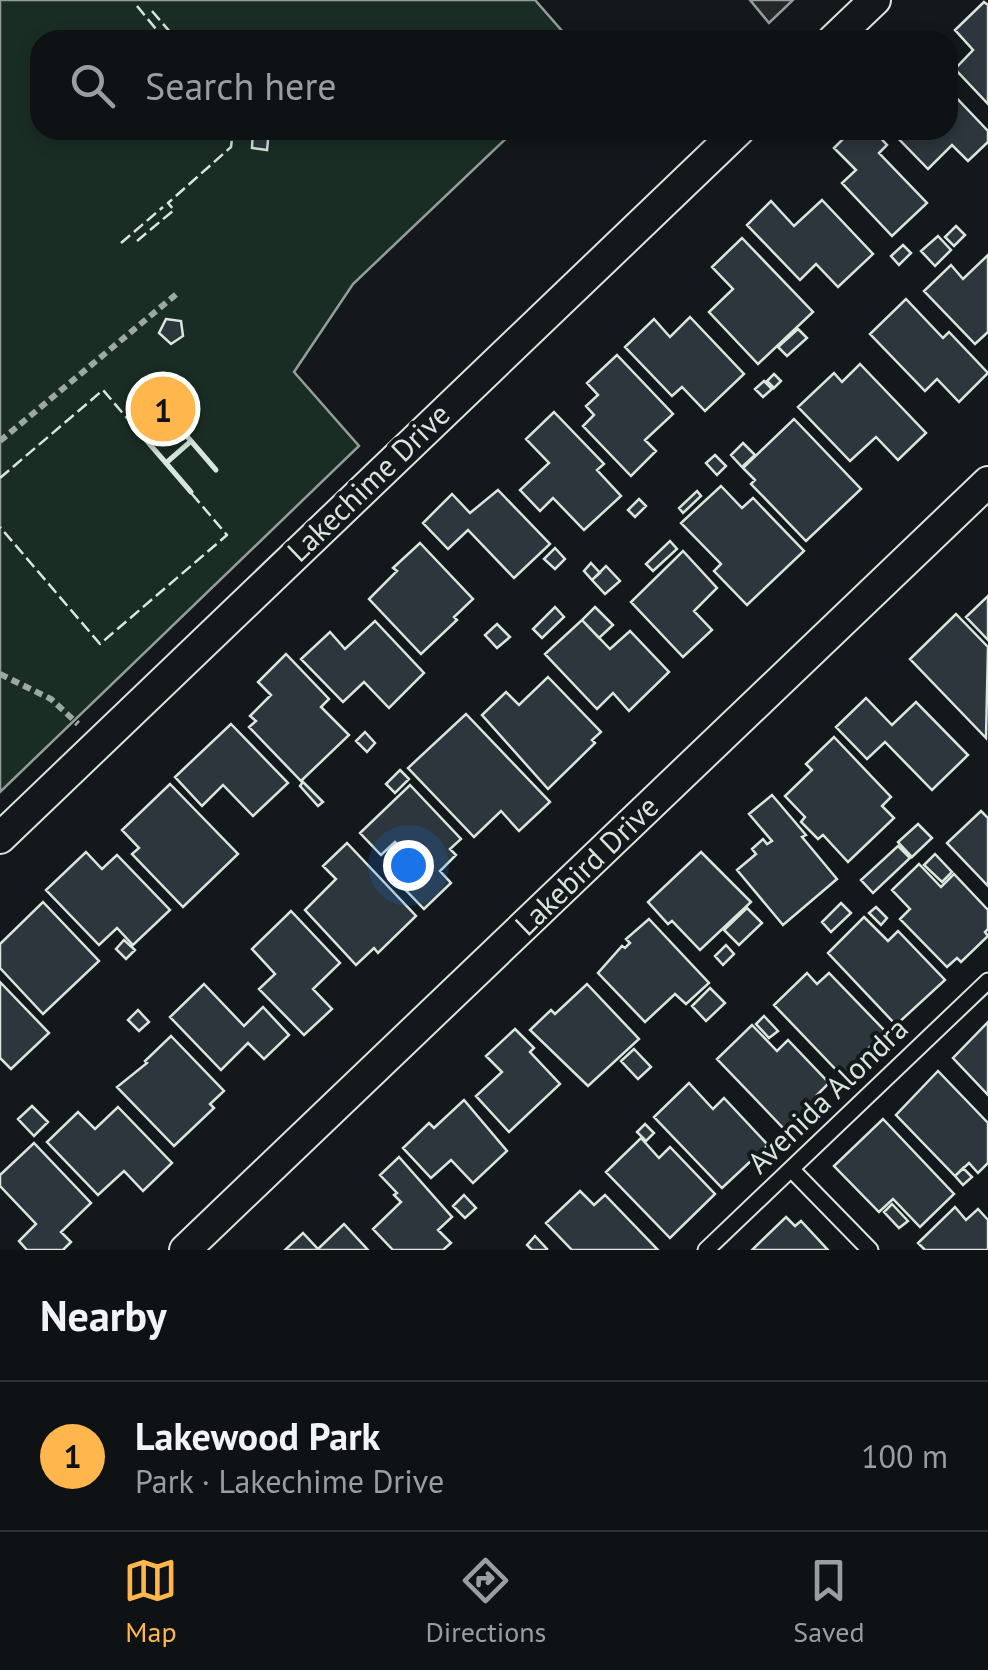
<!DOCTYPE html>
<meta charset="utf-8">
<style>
:root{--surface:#0f1215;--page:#181b1e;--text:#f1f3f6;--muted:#9b9ea0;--line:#2f3234;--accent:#ffb74d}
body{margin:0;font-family:"PT Sans",sans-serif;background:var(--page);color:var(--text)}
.you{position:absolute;left:408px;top:865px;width:35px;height:35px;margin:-25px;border:8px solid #fff;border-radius:50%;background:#1a73e8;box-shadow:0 0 0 15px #1a73e833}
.badge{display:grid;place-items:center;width:65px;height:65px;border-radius:50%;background:var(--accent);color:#111;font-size:32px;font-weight:700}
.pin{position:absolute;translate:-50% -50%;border:5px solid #fff;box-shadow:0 2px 10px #0006}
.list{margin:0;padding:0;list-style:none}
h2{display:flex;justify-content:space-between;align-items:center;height:130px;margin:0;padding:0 40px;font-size:42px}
h2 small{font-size:32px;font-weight:400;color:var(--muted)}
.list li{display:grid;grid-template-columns:65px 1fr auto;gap:30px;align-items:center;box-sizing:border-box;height:150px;padding:0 40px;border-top:2px solid var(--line)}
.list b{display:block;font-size:38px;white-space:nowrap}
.list p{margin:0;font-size:32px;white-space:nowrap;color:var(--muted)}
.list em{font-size:32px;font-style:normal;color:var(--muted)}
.icon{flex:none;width:55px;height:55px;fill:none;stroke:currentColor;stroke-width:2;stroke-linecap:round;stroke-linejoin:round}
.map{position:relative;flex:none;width:988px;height:1250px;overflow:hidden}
.search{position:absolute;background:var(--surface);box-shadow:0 5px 15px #0003;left:30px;right:30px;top:30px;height:110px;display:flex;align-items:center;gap:25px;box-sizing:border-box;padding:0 35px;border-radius:30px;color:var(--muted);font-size:38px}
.sheet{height:280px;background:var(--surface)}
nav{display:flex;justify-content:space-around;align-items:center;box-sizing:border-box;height:140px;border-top:2px solid var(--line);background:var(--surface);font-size:28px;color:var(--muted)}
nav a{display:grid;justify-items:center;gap:5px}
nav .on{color:var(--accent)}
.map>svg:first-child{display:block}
.green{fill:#1a2d24;stroke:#939e99;stroke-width:2.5}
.parking{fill:#24282b;stroke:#939e99;stroke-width:2.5}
.building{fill:#2c363c;stroke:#d8e6dc;stroke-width:2.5}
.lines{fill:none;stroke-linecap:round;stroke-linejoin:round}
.lane-casing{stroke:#d8e6dc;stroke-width:19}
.street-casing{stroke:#d8e6dc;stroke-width:34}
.path{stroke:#9da8a2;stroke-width:6;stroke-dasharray:8 5;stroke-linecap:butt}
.lane{stroke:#14181c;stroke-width:15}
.street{stroke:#14181c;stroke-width:30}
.fence{stroke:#d8e6dc;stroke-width:2.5;stroke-dasharray:12 5;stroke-linecap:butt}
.wall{stroke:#d8e6dc;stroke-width:5}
.labels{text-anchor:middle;stroke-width:8;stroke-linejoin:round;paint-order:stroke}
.street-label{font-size:30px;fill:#d8e6dc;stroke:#14181c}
</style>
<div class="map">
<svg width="988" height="1250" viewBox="0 0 988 1250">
<rect width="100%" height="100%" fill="#14181c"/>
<!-- green -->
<path class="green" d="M0,0H535L570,40H40V130H515L353,284L294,372L359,446L0,792Z"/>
<!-- parking -->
<path class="parking" d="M750,0H793L769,23Z"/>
<!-- building -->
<path class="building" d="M984,2L988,5V104L955,69L973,50L955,30Z
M948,89L988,131V142L968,161L952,145L928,169L890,130H948Z
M253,130H269L267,150L252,148Z
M852,130H873L887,145L879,153L927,203L892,236L842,183L856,170L834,148Z
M822,200L873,254L838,287L816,264L800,280L747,225L771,201L794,226Z
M956,226L965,235L954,246L945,237Z
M938,236L951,250L935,266L921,251Z
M742,238L813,312L758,364L709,312L733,289L712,267Z
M903,245L911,253L899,265L891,256Z
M988,255V332L975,344L924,291L951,265L963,279Z
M906,299L943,338L949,332L988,373L959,402L937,379L925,391L870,334Z
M690,317L744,374L705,411L682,387L672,396L625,347L654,319L670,337Z
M166,319L181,321L183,336L171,344L159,333Z
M798,329L807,338L787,356L778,347Z
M617,355L673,414L645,440L656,451L631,476L583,426L594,415L586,406L598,395L587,383Z
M860,364L926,433L898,460L876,437L850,461L798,407L834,373L842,382Z
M774,374L781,381L774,388L767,381Z
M764,381L772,389L763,397L755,389Z
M554,412L604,464L597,470L621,496L584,530L553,498L540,511L520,490L549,463L526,439Z
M794,419L861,489L806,541L751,484L755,480L743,468Z
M743,443L755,455L742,467L731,455Z
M715,455L726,466L717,475L706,463Z
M721,486L742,508L753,498L804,551L747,605L714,571L721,564L681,523Z
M498,490L550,544L514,578L468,530L448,549L423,523L452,494L470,513Z
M697,491L701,496L683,513L679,508Z
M639,499L646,506L635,517L628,510Z
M670,541L677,549L653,571L646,564Z
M420,543L473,599L454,617L457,620L421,654L369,599L397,571L393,568Z
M555,548L565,559L555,569L544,559Z
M683,551L717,588L694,611L712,630L683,657L631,602Z
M591,563L600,573L592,580L584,571Z
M606,566L620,581L605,594L592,580Z
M988,596V640L966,617Z
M555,607L564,617L542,638L533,629Z
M595,607L613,625L599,638L582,620Z
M956,614L988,647L986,738L910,659Z
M582,620L610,649L630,631L669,672L629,711L613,693L597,709L545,654Z
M375,621L424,673L389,708L364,682L343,702L301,659L330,632L345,649Z
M497,624L510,637L497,648L485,635Z
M286,654L329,699L321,707L349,735L301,781L249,727L256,721L250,716L271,695L258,682Z
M548,677L601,732L592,740L595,743L548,789L482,715L506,692L519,705Z
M866,698L892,725L916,702L968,755L932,790L885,742L867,759L836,727Z
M466,714L550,802L519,831L501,811L474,837L408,768Z
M231,724L288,783L253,816L223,785L202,806L175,777Z
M365,732L375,743L367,752L356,741Z
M834,737L891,797L882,806L894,818L848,862L823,835L818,839L801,822L805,817L785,796L812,770L806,764Z
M400,770L409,779L395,793L386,784Z
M303,782L323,802L318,806L300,786Z
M170,784L238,854L183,907L132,854L139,848L122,830Z
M410,785L461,839L450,849L456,855L440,871L451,883L424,909L396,880L415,862L395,842L381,855L360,833Z
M772,795L806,835L802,837L837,879L783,925L737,870L756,854L752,849L763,839L767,844L772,841L749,814Z
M981,811L988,818V886L947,843Z
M918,824L932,838L912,857L898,842Z
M347,843L416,916L378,953L374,948L356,965L305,910L336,879L323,866Z
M898,846L910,858L873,893L861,880Z
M86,852L102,869L117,855L170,910L133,945L117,928L99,945L46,890Z
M701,852L751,902L700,950L672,921L668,924L648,902Z
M935,854L952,872L942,882L924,865Z
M919,864L941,887L954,874L988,910V929L985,932L988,936L961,962L957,958L947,967L900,919L910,909L892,890Z
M43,902L99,961L43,1014L0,968V944Z
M841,903L851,913L831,932L822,922Z
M876,907L887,918L881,925L869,913Z
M747,908L762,923L739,945L724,930Z
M291,911L340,963L313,989L332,1009L304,1035L259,989L275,974L252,949Z
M864,917L888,941L898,931L945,980L896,1025L828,953Z
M649,919L709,983L686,1004L675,994L645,1022L598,973L622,946L625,948L630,943L626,939Z
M124,940L135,950L126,959L116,949Z
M726,945L734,954L723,965L715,956Z
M807,973L817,984L829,973L885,1031L842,1076L774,1005Z
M0,982L49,1033L11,1069L0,1058Z
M204,984L244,1026L263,1007L289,1035L264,1059L248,1043L221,1070L170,1017Z
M587,984L639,1039L588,1086L530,1030L551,1010L555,1014Z
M710,988L725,1003L706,1021L692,1006Z
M138,1010L149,1022L139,1031L128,1020Z
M764,1016L778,1031L769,1038L756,1024Z
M988,1022V1095L953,1058Z
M752,1025L777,1051L788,1040L829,1083L817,1095L820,1098L786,1131L717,1059Z
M515,1029L534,1048L530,1052L560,1084L509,1132L476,1096L502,1072L486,1056Z
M171,1036L224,1091L210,1104L214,1108L174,1146L117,1087L147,1063L145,1061Z
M634,1049L651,1067L638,1079L621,1061Z
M938,1071L988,1123V1163L978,1173L969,1163L955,1176L896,1115Z
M689,1083L713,1109L724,1098L768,1145L722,1188L654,1117Z
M464,1100L507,1151L473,1183L451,1160L431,1178L403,1148L429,1123L434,1128Z
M32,1106L48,1122L34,1136L18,1119Z
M118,1107L172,1163L143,1191L124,1171L98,1195L47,1142L78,1112L95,1129Z
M883,1119L954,1194L920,1227L893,1199L879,1212L834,1166Z
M645,1124L654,1133L646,1141L637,1132Z
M641,1138L659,1158L670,1147L715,1194L670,1238L606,1172Z
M34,1143L91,1203L61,1232L71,1242L63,1250H27L19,1241L36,1224L0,1186V1175Z
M399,1157L452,1217L438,1230L451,1243L443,1250H393L373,1229L401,1202L394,1195L397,1193L380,1175Z
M963,1168L972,1177L963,1185L955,1176Z
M580,1191L594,1205L605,1195L658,1250H572L546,1223Z
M464,1195L476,1208L465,1218L453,1206Z
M892,1204L908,1221L899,1228L884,1212Z
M955,1207L966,1220L978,1209L988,1220V1250H925L918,1243Z
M786,1217L795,1226L801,1221L828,1250H752Z
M344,1224L368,1250H285L303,1233L318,1249Z
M535,1236L547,1249L546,1250H532L527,1245Z"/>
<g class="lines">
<defs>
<path id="lane" d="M791,1169L870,1250
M706,1250L988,981"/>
<path id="street" d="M833,40L875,0
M0,838L739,130
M185,1250L988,482"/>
</defs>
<!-- lane casing -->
<use href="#lane" class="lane-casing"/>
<!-- street casing -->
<use href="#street" class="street-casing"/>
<!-- path -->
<path class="path" d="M0,441L179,292
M0,674L51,699L78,724"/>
<!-- lane -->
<use href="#lane" class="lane"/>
<!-- street -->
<use href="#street" class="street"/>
<!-- fence -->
<path class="fence" d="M137,6L165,40
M152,11L177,40
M137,241L174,210L168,203L231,147L233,130
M121,243L163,207
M0,478L103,390L227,535L100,644L0,527"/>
<!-- wall -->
<path class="wall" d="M166,412L216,470
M141,434L191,492
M166,463L191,441"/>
</g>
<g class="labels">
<!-- street labels -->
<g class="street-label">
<text transform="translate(369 483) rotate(-44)" y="10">Lakechime Drive</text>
<text transform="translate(587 866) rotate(-44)" y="10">Lakebird Drive</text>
<text transform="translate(828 1096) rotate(-44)" y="10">Avenida Alondra</text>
</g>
</g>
</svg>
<div class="you"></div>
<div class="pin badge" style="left:163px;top:409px">1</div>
<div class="search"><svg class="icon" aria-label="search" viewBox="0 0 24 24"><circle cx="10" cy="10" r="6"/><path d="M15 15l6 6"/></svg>Search here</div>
</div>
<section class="sheet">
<h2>Nearby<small></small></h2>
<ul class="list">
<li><span class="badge">1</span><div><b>Lakewood Park</b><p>Park · Lakechime Drive</p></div><em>100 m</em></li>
</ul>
</section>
<nav>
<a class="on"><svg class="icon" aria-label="map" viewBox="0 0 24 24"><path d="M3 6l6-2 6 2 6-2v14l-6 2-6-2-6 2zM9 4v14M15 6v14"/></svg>Map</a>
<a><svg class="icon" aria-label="directions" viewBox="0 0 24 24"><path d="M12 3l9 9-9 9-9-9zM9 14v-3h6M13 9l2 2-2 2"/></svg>Directions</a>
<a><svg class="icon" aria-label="saved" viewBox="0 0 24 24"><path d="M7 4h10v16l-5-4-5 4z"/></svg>Saved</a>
</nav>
